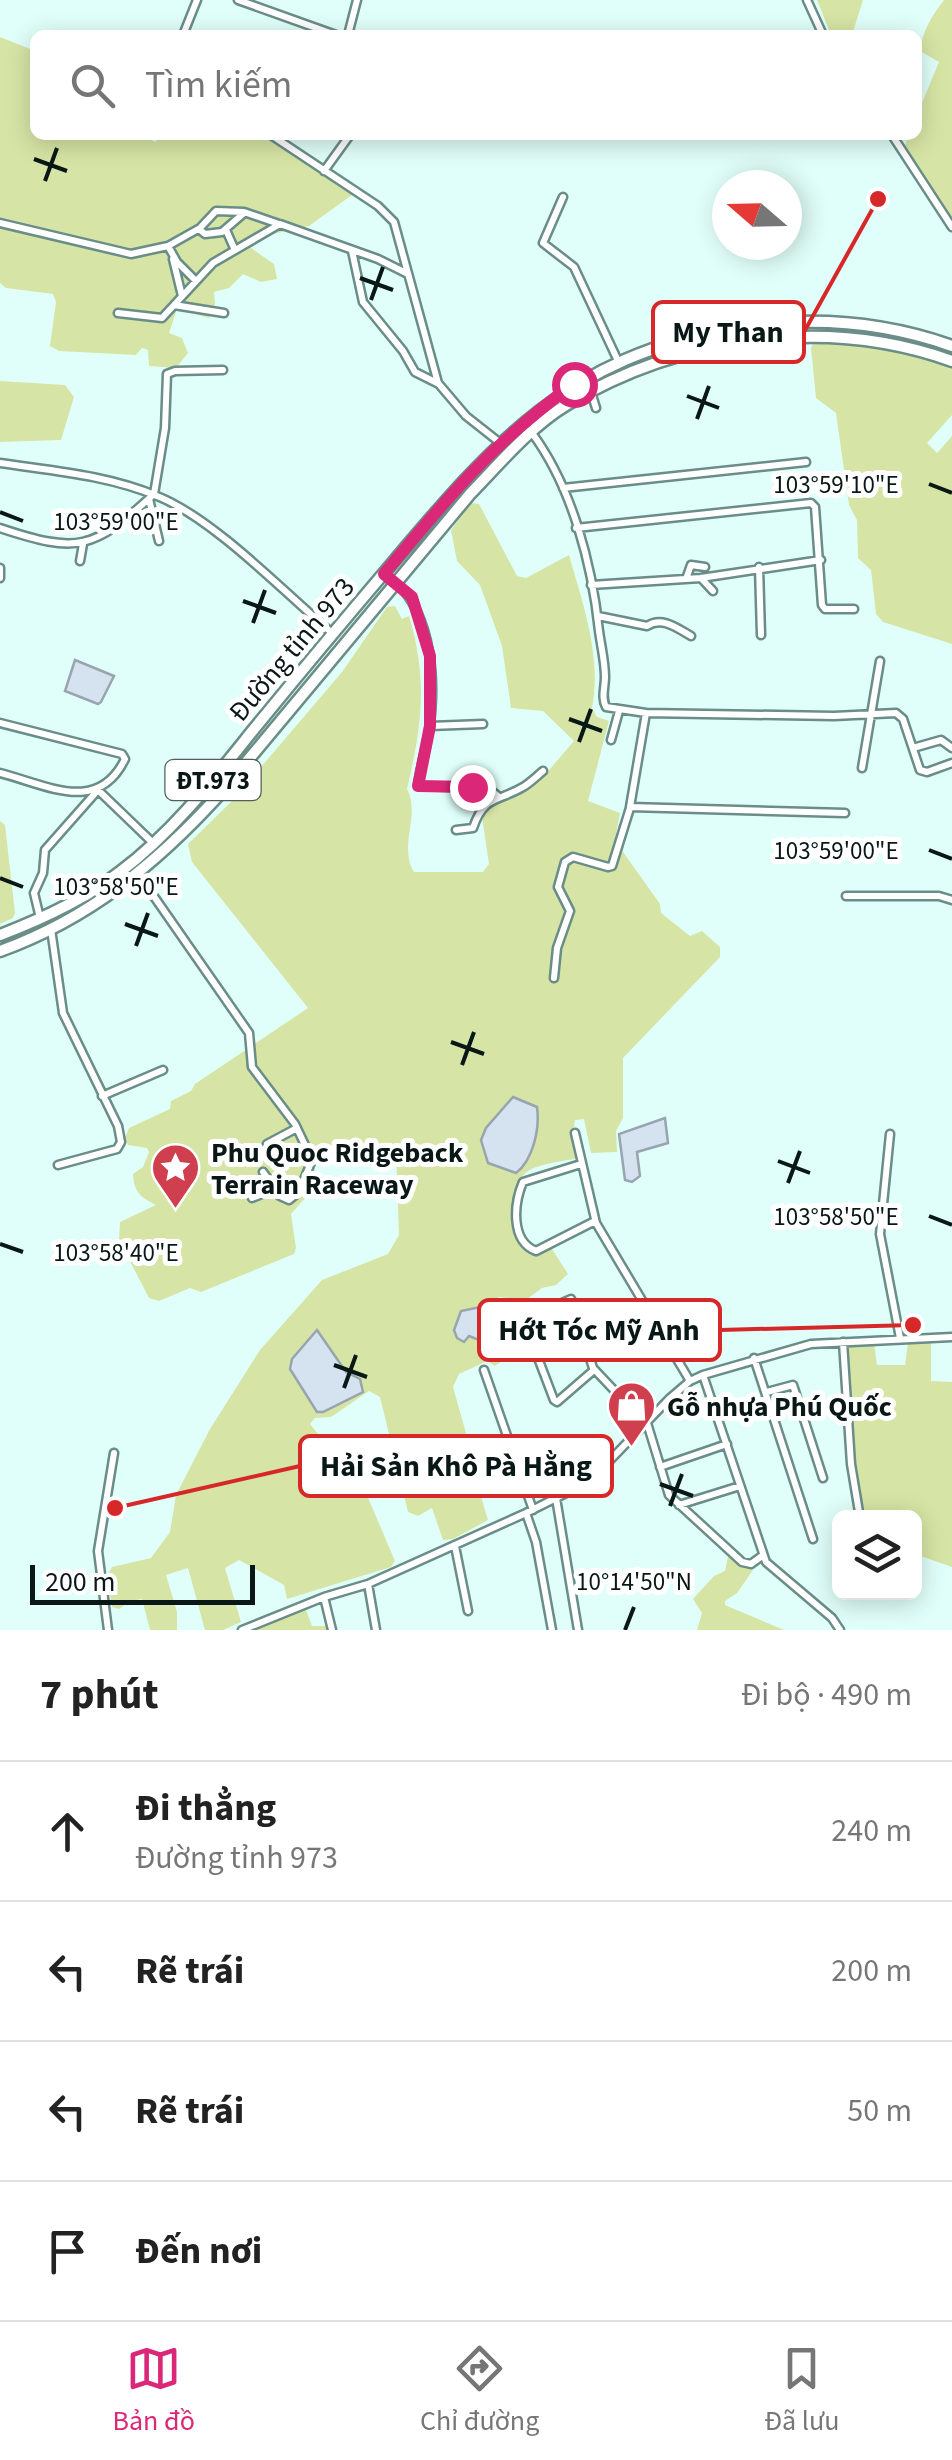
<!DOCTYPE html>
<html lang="vi">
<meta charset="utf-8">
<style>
:root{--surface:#fff;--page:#f2f2f2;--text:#222;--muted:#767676;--line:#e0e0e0;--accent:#db2777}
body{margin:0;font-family:"Source Sans 3",sans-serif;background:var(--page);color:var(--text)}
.controls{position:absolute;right:30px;bottom:30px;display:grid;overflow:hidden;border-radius:15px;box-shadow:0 5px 25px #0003}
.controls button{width:90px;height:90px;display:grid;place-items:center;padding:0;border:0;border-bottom:2px solid var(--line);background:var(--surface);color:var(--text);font:50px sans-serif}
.compass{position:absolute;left:712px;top:170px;width:90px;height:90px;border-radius:50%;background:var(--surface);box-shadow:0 5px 25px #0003;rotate:290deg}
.scale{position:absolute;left:30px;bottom:25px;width:225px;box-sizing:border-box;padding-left:10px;border:5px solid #091816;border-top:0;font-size:28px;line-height:35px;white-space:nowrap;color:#091816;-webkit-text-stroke:8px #fff;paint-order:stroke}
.stop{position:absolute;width:30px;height:30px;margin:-22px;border:8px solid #db2777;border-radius:50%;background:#fff}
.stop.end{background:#db2777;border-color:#fff;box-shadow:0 2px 10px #0008}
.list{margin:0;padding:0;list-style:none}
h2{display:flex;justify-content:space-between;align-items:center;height:130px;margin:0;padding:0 40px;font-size:42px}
h2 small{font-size:32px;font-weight:400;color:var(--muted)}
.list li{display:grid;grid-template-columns:65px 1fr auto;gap:30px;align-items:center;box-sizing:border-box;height:140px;padding:0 40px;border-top:2px solid var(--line)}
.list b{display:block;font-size:38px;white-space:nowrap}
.list p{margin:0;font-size:32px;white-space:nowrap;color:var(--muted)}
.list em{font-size:32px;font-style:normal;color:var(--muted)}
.icon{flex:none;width:55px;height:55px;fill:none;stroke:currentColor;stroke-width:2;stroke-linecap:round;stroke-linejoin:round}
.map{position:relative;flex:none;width:952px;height:1630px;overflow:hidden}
.search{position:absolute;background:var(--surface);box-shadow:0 5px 25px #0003;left:30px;right:30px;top:30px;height:110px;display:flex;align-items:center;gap:25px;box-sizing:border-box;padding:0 35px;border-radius:15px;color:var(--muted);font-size:38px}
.sheet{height:690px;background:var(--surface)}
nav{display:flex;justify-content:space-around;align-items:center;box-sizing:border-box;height:140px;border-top:2px solid var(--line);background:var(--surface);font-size:28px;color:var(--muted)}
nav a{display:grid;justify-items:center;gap:5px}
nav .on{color:var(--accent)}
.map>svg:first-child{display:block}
.green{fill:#d6e5a5}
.water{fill:#d5e2f0;stroke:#98a5af;stroke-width:2.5}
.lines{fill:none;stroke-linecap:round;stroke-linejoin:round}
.minor-casing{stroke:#6a8d88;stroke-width:11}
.primary-casing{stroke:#6a8d88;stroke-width:15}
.minor{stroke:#fff;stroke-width:6}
.primary{stroke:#fff;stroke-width:10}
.route{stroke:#db2777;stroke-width:12}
.ticks{fill:none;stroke:#091816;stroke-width:4}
.labels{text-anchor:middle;stroke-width:10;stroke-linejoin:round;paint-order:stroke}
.shield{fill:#fff;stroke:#535d5c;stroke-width:2.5}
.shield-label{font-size:25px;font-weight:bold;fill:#091816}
.street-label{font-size:28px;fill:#091816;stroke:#fff}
.poi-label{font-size:28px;font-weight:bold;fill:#091816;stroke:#fff;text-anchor:start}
.ticks-label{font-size:25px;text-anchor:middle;fill:#091816;stroke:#fff;stroke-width:10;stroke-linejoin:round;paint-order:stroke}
.leader{fill:none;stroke:#d62828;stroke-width:4}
.callout-dot{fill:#d62828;stroke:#fff;stroke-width:4}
.callout{fill:#fff;stroke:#d62828;stroke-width:4}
.callout-label{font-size:30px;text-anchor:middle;font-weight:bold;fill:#091816}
</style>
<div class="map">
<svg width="952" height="1630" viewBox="0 0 952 1630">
<rect width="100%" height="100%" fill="#e1fffa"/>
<!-- green -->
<path class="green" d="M817,0H863L852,35H831Z
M944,0H952V222L905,147L908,135H917V115L939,62L920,51C922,32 932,15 944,0Z
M0,37L35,51V135H142L155,142L163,135H267L352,195L309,226L268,235L251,248L274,264L277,279L261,282L243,274L229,288L214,292L215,304L209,318L177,309L169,333L182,338L188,353L176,368L149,366L148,350L142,348L136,355L59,351L50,346L56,302L53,294L6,288L0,283Z
M814,341L915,351L952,363V415L927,443L937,453L952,436V644L883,622L876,614L871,570L858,558L857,520L849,505L836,413L816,398L811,348Z
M0,381L65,385L74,397L61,440L0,442Z
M471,503L479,504L517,576L526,578L569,555C583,604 602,657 592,708L597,717L609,721L588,801L620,813L614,845L621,849L660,904L661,913L690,936L702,931L720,947V957L623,1058V1118L616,1131L617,1152L591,1153L584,1119L575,1120L573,1132L577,1158C563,1162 540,1163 528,1171C505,1187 511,1237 531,1253L552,1249L568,1274L556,1285L542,1288L526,1300L499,1297L492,1304L509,1343V1356L495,1366L487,1361L459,1374L453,1387L473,1458L470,1460L488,1520L453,1539L443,1540L432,1508L418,1516L408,1512L380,1397L369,1391L331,1417L315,1418L310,1424L366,1493L395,1561L391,1567L287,1599L284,1585L239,1560L225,1568L241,1622L223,1630H205L188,1568L166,1575L177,1612V1630H150L142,1599L130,1601L119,1609L112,1607L107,1576L112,1567L151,1558L170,1532L176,1495L210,1429L260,1350L322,1280L388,1254L399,1235L396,1151L389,1144L318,1156L308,1195L291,1214L296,1248L294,1254L201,1292L190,1288L159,1301L149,1298L119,1240L120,1222L156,1205C140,1197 134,1192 133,1174L143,1167L149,1152L147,1148L128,1145L125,1138L129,1128L170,1109L171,1101L191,1091L195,1084L308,1008L192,862L188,844L232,801L342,672L387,607L395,606L402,619L409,616C428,679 422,726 407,789C421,815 398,846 414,872H483L489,864L482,817L485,808L522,792L544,776L574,741L543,711L511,708L502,646L480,585L457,561L451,530Z
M0,821L5,825L15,913L13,918L0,924Z
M928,1341L931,1343V1381L952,1382V1567L915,1554L914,1518L866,1517L854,1464L845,1346L874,1343L877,1365H905L908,1343Z
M728,1557L751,1566L753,1570L737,1593L725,1601V1605L784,1630H697L702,1613L693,1599L714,1576L725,1571Z
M302,1608L306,1610L312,1626H328L330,1630H251Z"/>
<!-- water -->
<path class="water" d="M75,660L114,676L101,702L98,704L65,691Z
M513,1097L537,1107C540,1129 533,1160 516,1173L488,1163L481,1140L486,1128Z
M665,1118L668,1143L637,1152L640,1176L632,1182L625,1180L619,1134Z
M480,1307L486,1310L496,1338L479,1340L469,1336L464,1342L457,1338L454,1330L461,1311Z
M317,1330L346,1372L360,1379L363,1392L323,1412H317L290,1369L292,1359Z"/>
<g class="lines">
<defs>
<path id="minor" d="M238,0L336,35
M807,0L823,35
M183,35L197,0
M348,35L357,0
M271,135L378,206L394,222L438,383L466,416L499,442
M892,135L952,227
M324,171L350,135
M563,197L543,243L574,267L619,363
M0,223L131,254L168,246L200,228L216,211L244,212L279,224
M199,229L205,234L222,232L244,213
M226,230L234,248
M168,246L177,262L195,280
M352,251L363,302L403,351L415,372L437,383
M173,259L182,296
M174,305L224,313
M118,313L162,318L213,263L280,224L378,259L408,274
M591,392L596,408
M532,433C572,487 592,564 599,631C601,646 605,662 605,677C605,688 601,697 606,707L646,713L834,716L896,713L903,719L920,770L927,772L952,763
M0,463C53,471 107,475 157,496C213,518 285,593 332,633
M563,488L806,462
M149,499L159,541
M0,528C78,554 93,550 154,494L165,428L167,374L175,371L223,370
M576,528L811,503L815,507L822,605L825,609H854
M80,561L83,544
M759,567L761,635
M0,568V578
M701,578L713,591
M686,579L691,565L705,567
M396,582C433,617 436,683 429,731C426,750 420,768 418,786L488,788L498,796
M591,585L701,578L821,560
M598,616L647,626C662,616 677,628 691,636
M646,713L630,807L845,813
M0,723L122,754L125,759C98,815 47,785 0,773
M430,726L483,724
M611,740L619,711
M913,748L941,740L952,748
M862,768L880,661
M456,830L473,828C484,795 498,802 523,787C530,783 537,776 543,771
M139,875L249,1033L252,1067L295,1124L312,1160L299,1192L289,1200L280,1196L263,1172
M846,896H939L952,900
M40,918L34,893L43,873L45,850L98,790L153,843
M51,929L63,1013L118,1126L121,1142L117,1149L58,1165
M554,978L557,948L570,911L558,887L565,862L573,857L608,867L612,866L630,808
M102,1096L163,1070
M575,1133L596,1223L690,1381
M890,1134L880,1234L900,1338
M267,1144L297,1128
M581,1164L523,1182C514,1203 510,1241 536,1251L595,1221
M252,1198L274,1189
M843,1342L851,1464L860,1518
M754,1358L813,1539
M484,1370L533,1510
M594,1370L557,1402L554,1400L525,1324L526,1319L571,1299L593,1368L646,1424
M703,1375L766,1562L832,1618L840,1630
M767,1392L793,1385L823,1478
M647,1423L669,1495L742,1562L751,1564L762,1556
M660,1467L727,1444
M556,1498L578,1630
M679,1505L740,1486
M526,1513L536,1542L552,1630
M455,1546L468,1611
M368,1584L376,1630
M324,1597L332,1630
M108,1630L98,1551L114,1453
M242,1630L324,1597L368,1584L526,1513L590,1481L669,1399L690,1381L703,1375L811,1344L952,1337"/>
<path id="primary" d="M0,935C42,919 84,900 120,872C173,832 213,780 254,729C299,674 344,620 390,566C494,443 568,356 736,328C810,316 881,321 952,346
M0,951C89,919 157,863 219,795L470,494C500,463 530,427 566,405C681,336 826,316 952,361"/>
</defs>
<!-- minor casing -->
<use href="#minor" class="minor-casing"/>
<!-- primary casing -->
<use href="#primary" class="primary-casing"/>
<!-- minor -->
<use href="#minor" class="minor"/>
<!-- primary -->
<use href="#primary" class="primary"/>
</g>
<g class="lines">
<!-- route -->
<path class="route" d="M472,787L418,786L430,726V656L412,597L384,574C446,499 493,442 574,384"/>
</g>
<!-- ticks -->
<path class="ticks" d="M34,159L67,171M45,181L57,148M360,278L393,290M371,300L383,267M687,396L719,408M697,419L709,386M929,484L952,493M0,512L23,521M243,601L276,613M253,623L265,590M569,719L602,731M579,742L591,709M929,850L952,859M0,878L23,887M125,924L158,936M136,946L148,913M451,1042L484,1054M462,1065L474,1032M778,1161L810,1173M788,1183L800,1151M929,1216L952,1225M0,1244L23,1252M334,1365L367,1377M344,1388L356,1355M660,1484L693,1496M670,1506L682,1474M625,1630L634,1607"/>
<!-- icons -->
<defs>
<symbol id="sight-pin" viewBox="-11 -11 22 30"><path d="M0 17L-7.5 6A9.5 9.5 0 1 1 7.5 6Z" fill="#cf3f4d" stroke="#fff"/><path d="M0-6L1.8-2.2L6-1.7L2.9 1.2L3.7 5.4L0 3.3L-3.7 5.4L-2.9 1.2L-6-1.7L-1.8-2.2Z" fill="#fff"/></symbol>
<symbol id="shop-pin" viewBox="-11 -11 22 30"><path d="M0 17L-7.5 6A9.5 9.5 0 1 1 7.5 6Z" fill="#cf3f4d" stroke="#fff"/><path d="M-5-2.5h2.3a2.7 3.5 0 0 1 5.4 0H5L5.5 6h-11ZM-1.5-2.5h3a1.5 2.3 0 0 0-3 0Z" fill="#fff"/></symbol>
</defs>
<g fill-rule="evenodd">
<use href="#sight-pin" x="148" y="1140" width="55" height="75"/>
<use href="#shop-pin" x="604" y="1378" width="55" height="75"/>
</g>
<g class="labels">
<!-- shield labels -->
<rect class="shield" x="165.5" y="760" width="95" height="40" rx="8"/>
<g class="shield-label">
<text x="213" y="789">ĐT.973</text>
</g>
<!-- street labels -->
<g class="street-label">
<text transform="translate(291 649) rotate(-50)" y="10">Đường tỉnh 973</text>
</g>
<!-- poi labels -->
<g class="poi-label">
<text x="211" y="1162">Phu Quoc Ridgeback<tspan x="211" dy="32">Terrain Raceway</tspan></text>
<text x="667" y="1416">Gỗ nhựa Phú Quốc</text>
</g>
</g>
<g class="ticks-label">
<text x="836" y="493">103°59'10"E</text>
<text x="116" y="530">103°59'00"E</text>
<text x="836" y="859">103°59'00"E</text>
<text x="116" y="895">103°58'50"E</text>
<text x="836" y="1225">103°58'50"E</text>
<text x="116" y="1261">103°58'40"E</text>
<text x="634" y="1590">10°14'50"N</text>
</g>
<!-- callouts -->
<path class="leader" d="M878 199L804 332M913 1325L720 1330M115 1508L300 1466"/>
<g class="callout-dot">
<circle cx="878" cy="199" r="10"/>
<circle cx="913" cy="1325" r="10"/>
<circle cx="115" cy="1508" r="10"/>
</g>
<g class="callout">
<rect x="653" y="302" width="151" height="60" rx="10"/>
<rect x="479" y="1300" width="241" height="60" rx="10"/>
<rect x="300" y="1436" width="312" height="60" rx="10"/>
</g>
<g class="callout-label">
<text x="728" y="342">My Than</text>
<text x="599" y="1340">Hớt Tóc Mỹ Anh</text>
<text x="456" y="1476">Hải Sản Khô Pà Hằng</text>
</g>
</svg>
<div class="controls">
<button><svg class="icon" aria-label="layers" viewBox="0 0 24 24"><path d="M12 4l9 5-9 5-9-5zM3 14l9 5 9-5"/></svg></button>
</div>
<svg class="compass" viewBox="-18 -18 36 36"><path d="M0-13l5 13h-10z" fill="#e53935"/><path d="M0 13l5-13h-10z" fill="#767676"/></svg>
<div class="scale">200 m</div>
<div class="stop" style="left:574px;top:384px"></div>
<div class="stop end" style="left:472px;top:787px"></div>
<div class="search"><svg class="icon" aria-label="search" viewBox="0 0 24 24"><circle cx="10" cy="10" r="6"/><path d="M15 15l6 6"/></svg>Tìm kiếm</div>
</div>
<section class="sheet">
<h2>7 phút<small>Đi bộ · 490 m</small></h2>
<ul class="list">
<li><svg class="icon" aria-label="ahead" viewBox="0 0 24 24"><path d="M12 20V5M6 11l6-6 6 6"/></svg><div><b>Đi thẳng</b><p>Đường tỉnh 973</p></div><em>240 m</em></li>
<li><svg class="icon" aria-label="left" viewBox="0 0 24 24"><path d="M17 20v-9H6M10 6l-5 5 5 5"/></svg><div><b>Rẽ trái</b></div><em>200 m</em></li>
<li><svg class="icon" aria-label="left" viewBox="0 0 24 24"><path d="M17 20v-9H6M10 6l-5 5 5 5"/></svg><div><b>Rẽ trái</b></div><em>50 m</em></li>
<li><svg class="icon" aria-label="arrive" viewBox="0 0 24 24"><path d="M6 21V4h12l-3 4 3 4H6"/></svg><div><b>Đến nơi</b></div></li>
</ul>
</section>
<nav>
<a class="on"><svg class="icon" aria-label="map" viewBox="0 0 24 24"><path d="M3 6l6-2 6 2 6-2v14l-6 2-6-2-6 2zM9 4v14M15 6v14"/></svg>Bản đồ</a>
<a><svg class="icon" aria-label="directions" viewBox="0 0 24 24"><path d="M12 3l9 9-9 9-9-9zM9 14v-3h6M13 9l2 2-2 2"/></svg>Chỉ đường</a>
<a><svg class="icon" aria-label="saved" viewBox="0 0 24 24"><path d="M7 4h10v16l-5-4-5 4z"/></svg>Đã lưu</a>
</nav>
